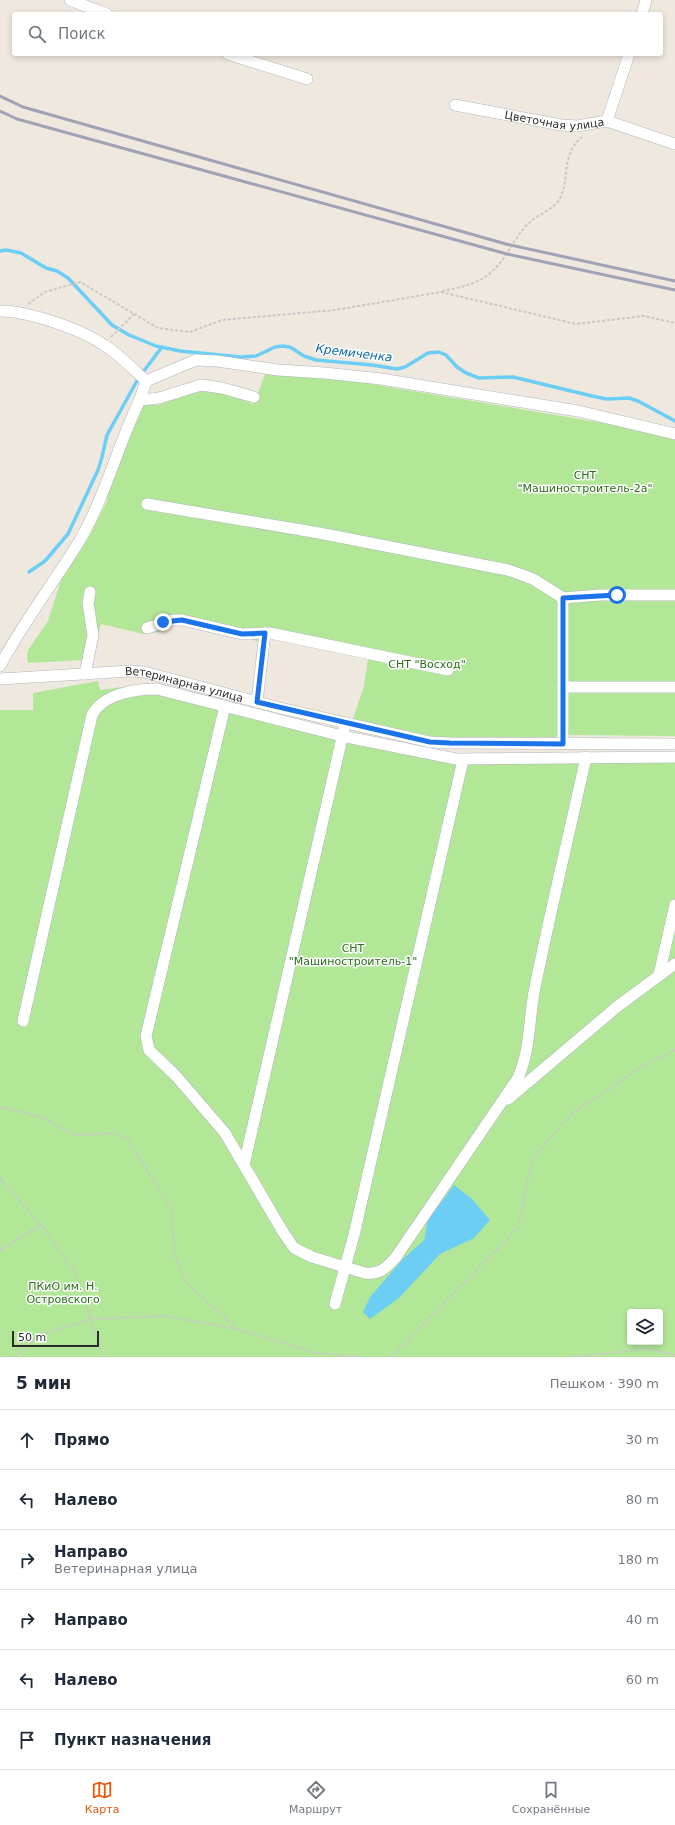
<!DOCTYPE html>
<html lang="ru">
<meta charset="utf-8">
<style>
:root{--surface:#fff;--page:#f6f6f7;--text:#1f2937;--muted:#747a83;--line:#e0e1e3;--accent:#ea580c}
body{margin:0;font-family:"DejaVu Sans",sans-serif;background:var(--page);color:var(--text)}
.controls{position:absolute;right:12px;bottom:12px;display:grid;overflow:hidden;border-radius:4px;box-shadow:0 2px 6px #0003}
.controls button{width:36px;height:36px;display:grid;place-items:center;padding:0;border:0;border-bottom:1px solid var(--line);background:var(--surface);color:var(--text);font:20px sans-serif}
.scale{position:absolute;left:12px;bottom:10px;width:87px;box-sizing:border-box;padding-left:4px;border:2px solid #2c2c2c;border-top:0;font-size:11px;line-height:14px;white-space:nowrap;color:#2c2c2c;-webkit-text-stroke:3px #fff;paint-order:stroke}
.stop{position:absolute;width:12px;height:12px;margin:-9px;border:3px solid #1a73e8;border-radius:50%;background:#fff}
.stop.end{background:#1a73e8;border-color:#fff;box-shadow:0 1px 4px #0008}
.list{margin:0;padding:0;list-style:none}
h2{display:flex;justify-content:space-between;align-items:center;height:52px;margin:0;padding:0 16px;font-size:17px}
h2 small{font-size:13px;font-weight:400;color:var(--muted)}
.list li{display:grid;grid-template-columns:26px 1fr auto;gap:12px;align-items:center;box-sizing:border-box;height:60px;padding:0 16px;border-top:1px solid var(--line)}
.list b{display:block;font-size:15px;white-space:nowrap}
.list p{margin:0;font-size:13px;white-space:nowrap;color:var(--muted)}
.list em{font-size:13px;font-style:normal;color:var(--muted)}
.icon{flex:none;width:22px;height:22px;fill:none;stroke:currentColor;stroke-width:2;stroke-linecap:round;stroke-linejoin:round}
.map{position:relative;flex:none;width:675px;height:1357px;overflow:hidden}
.search{position:absolute;background:var(--surface);box-shadow:0 2px 6px #0003;left:12px;right:12px;top:12px;height:44px;display:flex;align-items:center;gap:10px;box-sizing:border-box;padding:0 14px;border-radius:4px;color:var(--muted);font-size:15px}
.sheet{height:412px;background:var(--surface)}
nav{display:flex;justify-content:space-around;align-items:center;box-sizing:border-box;height:56px;border-top:1px solid var(--line);background:var(--surface);font-size:11px;color:var(--muted)}
nav a{display:grid;justify-items:center;gap:2px}
nav .on{color:var(--accent)}
.map>svg:first-child{display:block}
.green{fill:#b2e798;fill-rule:evenodd}
.water{fill:#6dcef5}
.lines{fill:none;stroke-linecap:round;stroke-linejoin:round}
.stream{stroke:#6dcef5;stroke-width:3.5}
.minor-casing{stroke:#b2b4c1;stroke-width:12}
.path{stroke:#c8c8c8;stroke-width:2;stroke-dasharray:3 2;stroke-linecap:butt}
.minor{stroke:#fff;stroke-width:11}
.rail{stroke:#a0a3b8;stroke-width:3}
.route{stroke:#1a73e8;stroke-width:5}
.labels{text-anchor:middle;stroke-width:3;stroke-linejoin:round;paint-order:stroke}
.street-label{font-size:11px;fill:#2c2c2c;stroke:#fff}
.park-label{font-size:11px;fill:#286f17;stroke:#fff}
.water-label{font-size:12px;font-style:italic;fill:#076ca6;stroke:#fff}
</style>
<div class="map">
<svg width="675" height="1357" viewBox="0 0 675 1357">
<rect width="100%" height="100%" fill="#efe8de"/>
<!-- green -->
<path class="green" d="M265,374L347,380L615,425L675,438V736L568,735L554,737H435L353,719L364,686L368,659L270,638L269,644L261,642L185,624L167,625L164,631L144,634L101,624L92,655L83,660L28,663L27,656L28,650L48,621L62,577L91,533L107,501V494L142,405H157L178,398L197,388L235,396L253,404L257,396Z
M98,681L100,690L153,683L346,732L457,755L590,752H675V1357H0V710H33V693ZM630,1312H660V1342H630Z"/>
<!-- water -->
<path class="water" d="M454,1185L472,1199L490,1220L474,1238L440,1254L399,1298L370,1319L363,1312L370,1297L403,1259L424,1240L428,1220Z"/>
<g class="lines">
<!-- stream -->
<path class="stream" d="M0,251L6,250L21,253L46,268L57,271L68,278L112,325L129,335L156,346L180,351L241,357L256,356L275,347L282,346L290,347L304,356L316,360L372,365L397,369L405,367L428,353L439,352L446,355L457,367L466,373L479,378L513,377L592,396L607,399L629,398L638,401L675,421
M143,372L162,347
M29,572L45,561L68,534L98,470L102,457L107,435L138,379"/>
<defs>
<g id="minor">
<path d="M70,0L107,14"/>
<path d="M642,14L646,0"/>
<path d="M228,54L307,79"/>
<path id="s1" d="M455,105L561,125L577,126L607,121L675,144"/>
<path d="M607,121L629,54"/>
<path d="M0,311C28,311 81,329 104,345C120,355 133,369 146,381"/>
<path d="M140,400L159,398L201,385L222,388L254,397"/>
<path d="M147,504L319,533L508,570L533,579L563,598"/>
<path d="M147,628L173,620H182L242,634L270,633L448,670"/>
<path d="M0,666C23,622 54,583 80,540C99,507 111,470 125,434C132,416 141,400 146,381L196,360L217,361L278,370L325,373L381,379L578,411L675,434"/>
<path d="M85,674L93,635L88,603L90,592"/>
<path id="s2" d="M0,679L131,671L144,672L280,708L430,742L450,743L675,744"/>
<path d="M563,687H675"/>
<path d="M257,702L265,633"/>
<path d="M225,706L146,1036L149,1050L176,1076L225,1133L283,1232L294,1248L312,1257L365,1273C380,1275 387,1267 396,1257L518,1078C530,1051 529,1021 534,992C550,913 569,835 586,757"/>
<path d="M563,744V598L600,595H675"/>
<path d="M659,975L675,905"/>
<path d="M23,1021L92,715C103,694 135,689 157,689L342,736L456,759L675,757"/>
<path d="M508,1099L618,1006L675,964"/>
<path d="M244,1165L344,729"/>
<path d="M335,1304L354,1235L463,760"/>
</g>
</defs>
<!-- minor casing -->
<use href="#minor" class="minor-casing"/>
<!-- path -->
<path class="path" d="M442,291C473,285 489,281 507,253C514,243 520,231 529,223C538,214 556,209 561,196C570,174 561,155 582,137
M28,304L45,292L80,282L158,328L190,332L222,320L335,310L441,292L576,324L644,316L675,323
M111,337L134,314
M0,1107L41,1117L75,1135L115,1133L128,1139L172,1211L174,1253L184,1280L237,1329L316,1353L361,1357
M0,1178L41,1225L75,1272L103,1357
M0,1250L41,1225
M15,1357L41,1334L91,1319L166,1316L236,1329
M391,1357L518,1228L532,1160L570,1115L639,1068L675,1050
M570,1357L647,1349L675,1355"/>
<!-- minor -->
<use href="#minor" class="minor"/>
<!-- rail -->
<path class="rail" d="M0,96L23,107L506,244L675,281
M0,111L17,119L507,254L675,290"/>
</g>
<g class="lines">
<!-- route -->
<path class="route" d="M163,622L182,620L242,634L265,633L257,702L430,742L450,743L563,744V598L617,595"/>
</g>
<g class="labels">
<!-- street labels -->
<g class="street-label">
<text dy="4" stroke="none"><textPath href="#s1" startOffset="101">Цветочная улица</textPath></text>
<text dy="4" stroke="none"><textPath href="#s2" startOffset="186">Ветеринарная улица</textPath></text>
</g>
<!-- park labels -->
<g class="park-label">
<text x="585" y="479">СНТ<tspan x="585" dy="13">"Машиностроитель-2а"</tspan></text>
<text x="427" y="668">СНТ "Восход"</text>
<text x="353" y="952">СНТ<tspan x="353" dy="13">"Машиностроитель-1"</tspan></text>
<text x="63" y="1290">ПКиО им. Н.<tspan x="63" dy="13">Островского</tspan></text>
</g>
<!-- water labels -->
<g class="water-label">
<text transform="translate(354 353) rotate(7)" y="4">Кремиченка</text>
</g>
</g>
</svg>
<div class="controls">
<button><svg class="icon" aria-label="layers" viewBox="0 0 24 24"><path d="M12 4l9 5-9 5-9-5zM3 14l9 5 9-5"/></svg></button>
</div>
<div class="scale">50 m</div>
<div class="stop" style="left:617px;top:595px"></div>
<div class="stop end" style="left:163px;top:622px"></div>
<div class="search"><svg class="icon" aria-label="search" viewBox="0 0 24 24"><circle cx="10" cy="10" r="6"/><path d="M15 15l6 6"/></svg>Поиск</div>
</div>
<section class="sheet">
<h2>5 мин<small>Пешком · 390 m</small></h2>
<ul class="list">
<li><svg class="icon" aria-label="ahead" viewBox="0 0 24 24"><path d="M12 20V5M6 11l6-6 6 6"/></svg><div><b>Прямо</b></div><em>30 m</em></li>
<li><svg class="icon" aria-label="left" viewBox="0 0 24 24"><path d="M17 20v-9H6M10 6l-5 5 5 5"/></svg><div><b>Налево</b></div><em>80 m</em></li>
<li><svg class="icon" aria-label="right" viewBox="0 0 24 24"><path d="M7 20v-9h11M14 6l5 5-5 5"/></svg><div><b>Направо</b><p>Ветеринарная улица</p></div><em>180 m</em></li>
<li><svg class="icon" aria-label="right" viewBox="0 0 24 24"><path d="M7 20v-9h11M14 6l5 5-5 5"/></svg><div><b>Направо</b></div><em>40 m</em></li>
<li><svg class="icon" aria-label="left" viewBox="0 0 24 24"><path d="M17 20v-9H6M10 6l-5 5 5 5"/></svg><div><b>Налево</b></div><em>60 m</em></li>
<li><svg class="icon" aria-label="arrive" viewBox="0 0 24 24"><path d="M6 21V4h12l-3 4 3 4H6"/></svg><div><b>Пункт назначения</b></div></li>
</ul>
</section>
<nav>
<a class="on"><svg class="icon" aria-label="map" viewBox="0 0 24 24"><path d="M3 6l6-2 6 2 6-2v14l-6 2-6-2-6 2zM9 4v14M15 6v14"/></svg>Карта</a>
<a><svg class="icon" aria-label="directions" viewBox="0 0 24 24"><path d="M12 3l9 9-9 9-9-9zM9 14v-3h6M13 9l2 2-2 2"/></svg>Маршрут</a>
<a><svg class="icon" aria-label="saved" viewBox="0 0 24 24"><path d="M7 4h10v16l-5-4-5 4z"/></svg>Сохранённые</a>
</nav>
